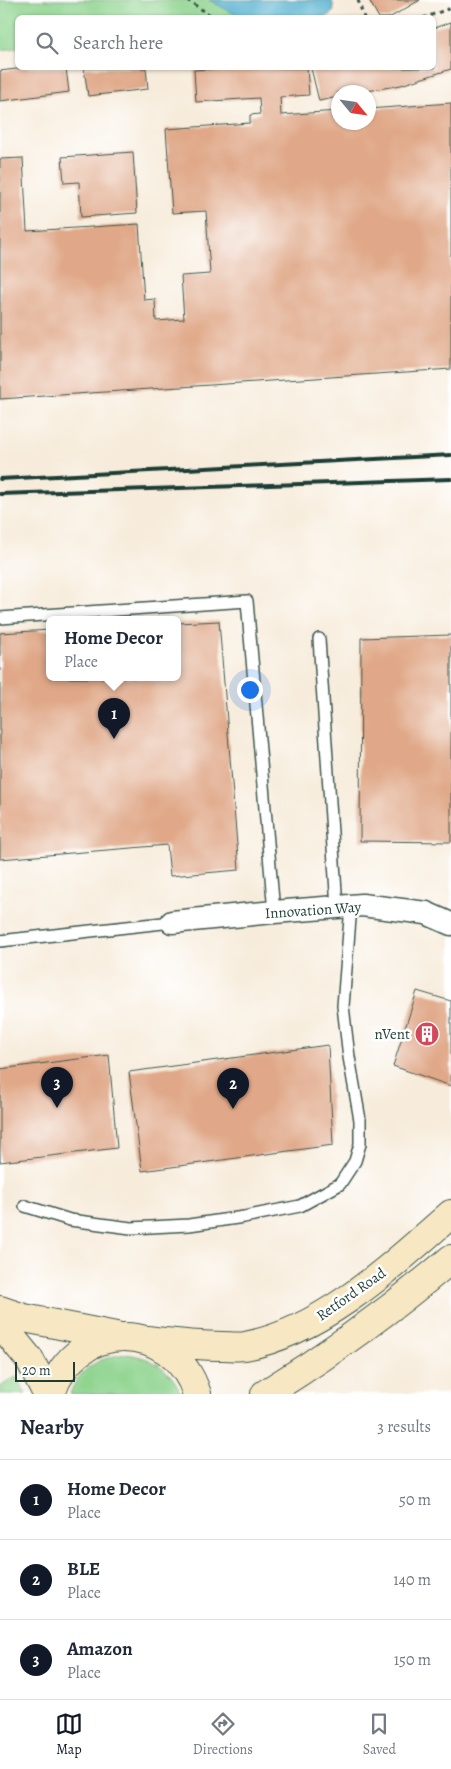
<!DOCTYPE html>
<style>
:root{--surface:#fff;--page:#f2f2f3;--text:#1f2937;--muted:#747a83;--line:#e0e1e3;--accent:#111827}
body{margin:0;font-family:Alegreya,serif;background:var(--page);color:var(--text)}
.compass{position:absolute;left:331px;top:85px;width:45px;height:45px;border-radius:50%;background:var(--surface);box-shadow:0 1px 4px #0004;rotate:119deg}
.scale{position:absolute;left:15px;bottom:12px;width:60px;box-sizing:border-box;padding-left:5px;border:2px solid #1f3d34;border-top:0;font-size:14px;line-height:18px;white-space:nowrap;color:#1f3d34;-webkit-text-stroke:4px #fff;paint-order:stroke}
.you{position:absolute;left:249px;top:689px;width:18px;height:18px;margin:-12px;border:4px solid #fff;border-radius:50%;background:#1a73e8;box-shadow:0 0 0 8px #1a73e833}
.badge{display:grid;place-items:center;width:32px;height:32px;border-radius:50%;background:var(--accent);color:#fff;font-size:16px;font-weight:700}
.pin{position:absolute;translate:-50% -41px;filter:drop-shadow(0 1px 2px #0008)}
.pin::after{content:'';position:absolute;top:26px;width:18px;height:15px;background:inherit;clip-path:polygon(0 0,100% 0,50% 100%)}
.popup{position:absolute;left:46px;top:616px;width:135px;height:65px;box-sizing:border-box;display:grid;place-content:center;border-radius:8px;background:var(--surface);filter:drop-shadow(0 1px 4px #0005);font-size:16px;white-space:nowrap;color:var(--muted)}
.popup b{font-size:19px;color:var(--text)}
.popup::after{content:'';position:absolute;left:50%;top:100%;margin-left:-10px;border:10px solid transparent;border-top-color:var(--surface)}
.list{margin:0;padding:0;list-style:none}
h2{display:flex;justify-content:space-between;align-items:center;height:65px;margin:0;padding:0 20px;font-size:21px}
h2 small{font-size:16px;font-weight:400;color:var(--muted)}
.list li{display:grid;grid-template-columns:32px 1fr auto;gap:15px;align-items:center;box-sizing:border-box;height:80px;padding:0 20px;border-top:1px solid var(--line)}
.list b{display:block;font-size:19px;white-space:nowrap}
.list p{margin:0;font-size:16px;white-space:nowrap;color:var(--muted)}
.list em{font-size:16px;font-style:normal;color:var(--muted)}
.icon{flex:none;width:28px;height:28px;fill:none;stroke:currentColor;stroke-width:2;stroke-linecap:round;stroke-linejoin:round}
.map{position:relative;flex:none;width:451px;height:1394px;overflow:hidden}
.search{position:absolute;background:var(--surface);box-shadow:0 1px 4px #0004;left:15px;right:15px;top:15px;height:55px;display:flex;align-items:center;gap:12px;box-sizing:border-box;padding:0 18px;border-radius:8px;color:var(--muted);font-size:19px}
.sheet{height:305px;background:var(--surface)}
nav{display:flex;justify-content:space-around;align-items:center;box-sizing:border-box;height:70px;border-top:1px solid var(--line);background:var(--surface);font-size:14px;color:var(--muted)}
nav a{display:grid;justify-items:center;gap:2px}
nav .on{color:var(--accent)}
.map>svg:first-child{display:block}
.green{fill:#8dd38d;stroke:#568860}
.water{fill:#50aece;stroke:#387681}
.building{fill:#e0a888}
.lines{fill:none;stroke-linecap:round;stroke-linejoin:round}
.lane-casing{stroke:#3f574d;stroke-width:14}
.street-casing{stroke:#3f574d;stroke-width:25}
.secondary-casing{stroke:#3f574d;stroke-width:30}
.path{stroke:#3f574d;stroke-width:3;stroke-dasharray:4 4;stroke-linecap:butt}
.lane{stroke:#fff;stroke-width:11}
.street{stroke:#fff;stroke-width:22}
.secondary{stroke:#f7e8c3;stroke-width:28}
.rail{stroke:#1f3d34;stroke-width:4}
.labels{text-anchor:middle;stroke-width:5;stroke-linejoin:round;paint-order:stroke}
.street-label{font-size:15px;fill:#1f3d34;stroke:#fff}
.poi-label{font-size:15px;fill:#1f3d34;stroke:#fff;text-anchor:end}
</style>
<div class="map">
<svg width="451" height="1394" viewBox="0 0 451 1394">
<rect width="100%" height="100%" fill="#fff"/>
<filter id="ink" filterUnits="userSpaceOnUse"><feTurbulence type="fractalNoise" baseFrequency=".02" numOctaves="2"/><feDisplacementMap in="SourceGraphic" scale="10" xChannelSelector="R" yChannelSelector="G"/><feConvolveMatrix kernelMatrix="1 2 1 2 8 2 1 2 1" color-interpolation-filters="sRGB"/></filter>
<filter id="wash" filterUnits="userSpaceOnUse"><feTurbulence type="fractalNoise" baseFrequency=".0096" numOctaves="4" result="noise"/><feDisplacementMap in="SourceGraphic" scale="20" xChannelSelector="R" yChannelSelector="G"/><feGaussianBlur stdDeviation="1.12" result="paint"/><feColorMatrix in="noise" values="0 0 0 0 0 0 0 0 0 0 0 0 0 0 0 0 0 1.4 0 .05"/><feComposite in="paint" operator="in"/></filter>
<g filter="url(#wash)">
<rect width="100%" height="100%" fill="#f7ecdb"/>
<!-- green -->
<path class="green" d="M0,0H332L334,11L326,18H18L17,48L0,50Z
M126,1354C151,1357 172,1369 181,1394H70C79,1368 100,1357 126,1354Z
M16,1377L26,1394H0V1387Z"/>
<!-- water -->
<path class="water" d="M209,0H332L334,11L326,17H240Z"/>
<g id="blocks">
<!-- building -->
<path class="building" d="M369,0H420L389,18H379Z
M451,22V69L401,85L362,92H338V97L319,101L311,68H434V28Z
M24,68H66L69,92L0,101V71Z
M84,68H146L148,89L88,96Z
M230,68H307L309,95L280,97L281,115L338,111V122H368V109L451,103V369L0,399V159L23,158L27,231L139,224L144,300L155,299L156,321L184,319L181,276L210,274L206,211L172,213L166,129L250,123V115L260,114L259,98L196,102L194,70Z
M133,152L137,213L81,217L79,182L64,183L62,157Z
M219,621L239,870L170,876L167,845L0,859V633L50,630V678H178V623Z
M451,635V842L360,841L361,638Z
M417,991L451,1001V1086L393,1066Z
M328,1045L333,1145L142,1171L129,1072Z
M109,1055L117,1148L0,1162V1069Z"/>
</g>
</g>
<g filter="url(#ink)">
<use href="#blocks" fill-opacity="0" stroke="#3f574d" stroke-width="1"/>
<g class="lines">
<defs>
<path id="lane" d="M0,618L247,601L274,912
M319,639L337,907
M0,941L172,922
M25,1206L70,1220L131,1228L189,1225L244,1217L300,1206L340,1184L355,1161L360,1144V1120L349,1057L343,1006L351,906"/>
<path id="street" d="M172,922L274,912L362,905L426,913L451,924"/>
<path id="secondary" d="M0,1310L24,1318L116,1336
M0,1323L30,1360L47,1394
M147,1340C172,1343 197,1346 223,1346C230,1346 238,1347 245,1346C322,1332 394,1264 451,1214
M51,1394C75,1318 173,1318 197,1394
M265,1394C330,1354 392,1309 451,1259"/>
</defs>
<!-- lane casing -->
<use href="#lane" class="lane-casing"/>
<!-- street casing -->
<use href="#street" class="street-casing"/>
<!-- secondary casing -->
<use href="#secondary" class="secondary-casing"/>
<!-- path -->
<path class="path" d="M187,0L215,18
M358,0L364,18
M423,18L451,8"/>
<!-- lane -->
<use href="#lane" class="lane"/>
<!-- street -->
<use href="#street" class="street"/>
<!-- secondary -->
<use href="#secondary" class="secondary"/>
<!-- rail -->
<path class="rail" d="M0,479L451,455
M0,494L451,479"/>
</g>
</g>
<!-- icons -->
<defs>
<symbol id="building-disc" viewBox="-11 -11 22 22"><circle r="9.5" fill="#d1495b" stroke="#fff"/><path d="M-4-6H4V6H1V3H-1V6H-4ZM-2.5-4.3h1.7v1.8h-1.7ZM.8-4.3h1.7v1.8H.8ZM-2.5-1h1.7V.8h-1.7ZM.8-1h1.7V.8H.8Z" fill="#fff"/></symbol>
</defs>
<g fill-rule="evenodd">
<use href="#building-disc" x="413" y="1020" width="28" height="28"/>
</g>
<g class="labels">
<!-- street labels -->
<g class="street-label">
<text transform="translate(313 910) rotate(-4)" y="5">Innovation Way</text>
<text transform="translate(351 1294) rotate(-35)" y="5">Retford Road</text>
</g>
<!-- poi labels -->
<g class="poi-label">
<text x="410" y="1039">nVent</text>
</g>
</g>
</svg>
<svg class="compass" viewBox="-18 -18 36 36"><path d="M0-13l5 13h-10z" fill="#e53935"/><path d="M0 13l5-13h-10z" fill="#747a83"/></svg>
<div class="scale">20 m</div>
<div class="you"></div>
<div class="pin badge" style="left:114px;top:739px">1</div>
<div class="popup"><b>Home Decor</b>Place</div>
<div class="pin badge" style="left:233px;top:1109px">2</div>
<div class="pin badge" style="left:57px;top:1108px">3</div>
<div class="search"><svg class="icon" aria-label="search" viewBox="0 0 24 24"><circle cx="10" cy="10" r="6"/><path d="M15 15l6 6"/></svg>Search here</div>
</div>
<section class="sheet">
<h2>Nearby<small>3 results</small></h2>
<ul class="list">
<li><span class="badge">1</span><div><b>Home Decor</b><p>Place</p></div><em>50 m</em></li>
<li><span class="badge">2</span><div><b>BLE</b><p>Place</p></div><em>140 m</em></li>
<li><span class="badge">3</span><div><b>Amazon</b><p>Place</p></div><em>150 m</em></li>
</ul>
</section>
<nav>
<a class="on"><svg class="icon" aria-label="map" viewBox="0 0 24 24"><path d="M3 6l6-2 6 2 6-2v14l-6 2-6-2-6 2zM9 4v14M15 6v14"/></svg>Map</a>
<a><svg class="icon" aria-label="directions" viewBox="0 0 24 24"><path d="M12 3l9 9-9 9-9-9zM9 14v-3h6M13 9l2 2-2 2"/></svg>Directions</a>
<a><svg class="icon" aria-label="saved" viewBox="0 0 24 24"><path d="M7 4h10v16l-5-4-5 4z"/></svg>Saved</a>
</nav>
